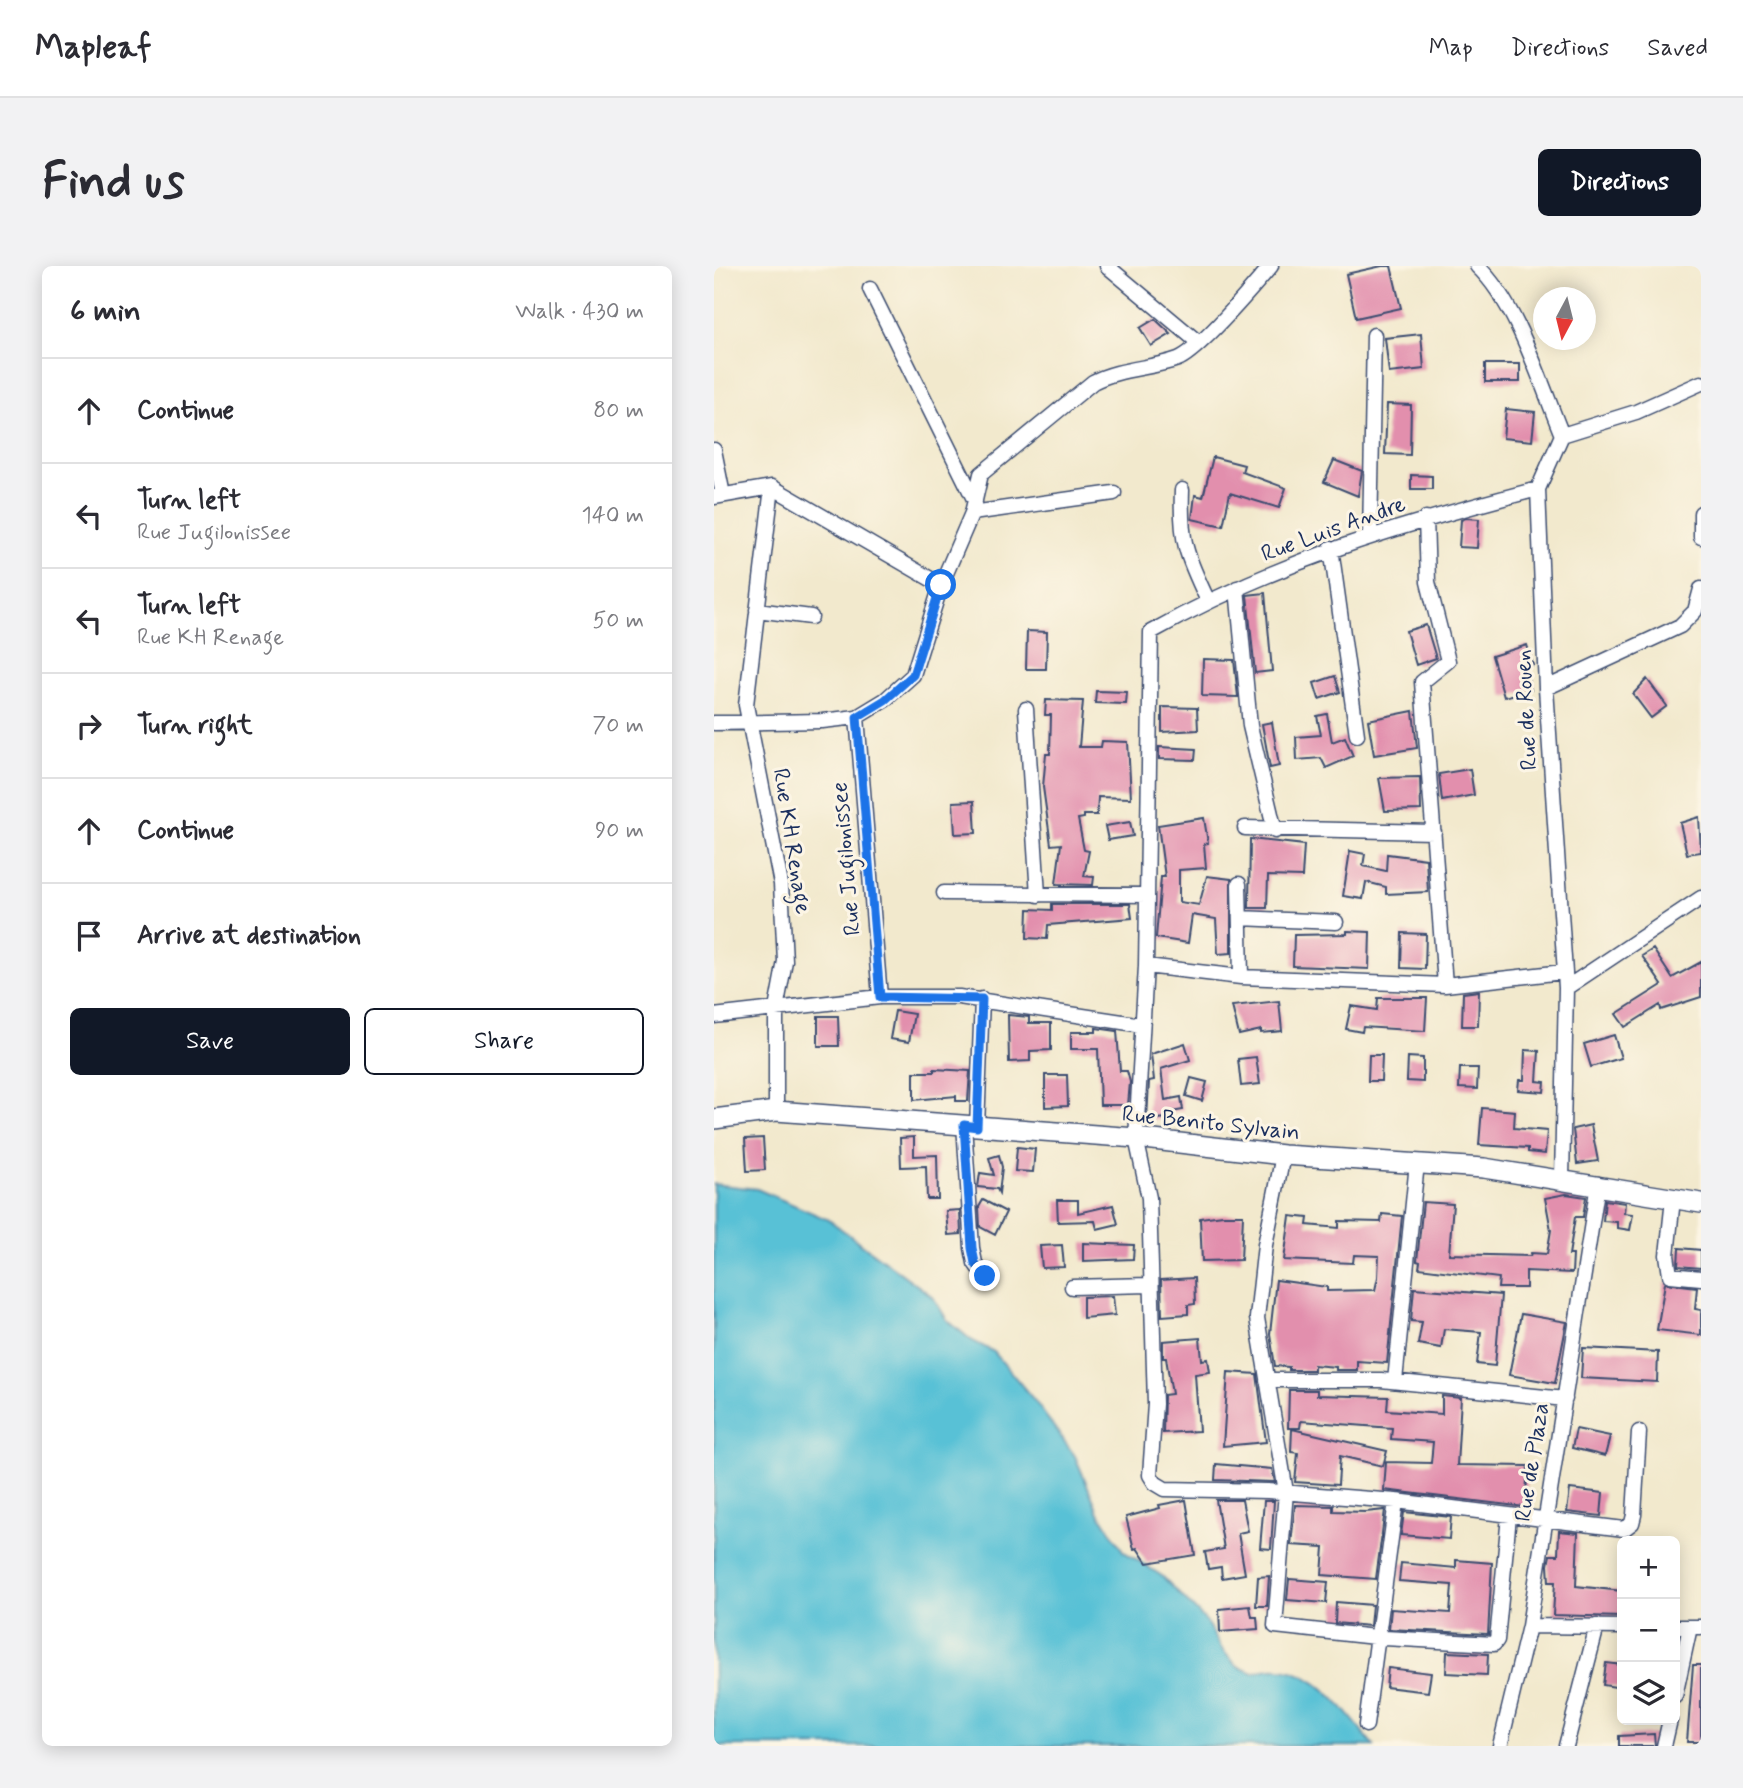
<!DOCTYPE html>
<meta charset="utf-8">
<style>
:root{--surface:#fff;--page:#f2f2f3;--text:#2b2b33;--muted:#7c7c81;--line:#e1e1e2;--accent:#111827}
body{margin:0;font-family:Mynerve,sans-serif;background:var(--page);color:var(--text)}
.controls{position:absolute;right:21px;bottom:21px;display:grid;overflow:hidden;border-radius:10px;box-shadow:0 4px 18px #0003}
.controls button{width:63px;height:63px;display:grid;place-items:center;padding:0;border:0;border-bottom:2px solid var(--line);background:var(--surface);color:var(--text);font:35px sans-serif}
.compass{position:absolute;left:819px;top:21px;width:63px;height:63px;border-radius:50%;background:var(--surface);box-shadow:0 4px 18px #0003;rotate:187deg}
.stop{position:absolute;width:21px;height:21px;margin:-16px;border:5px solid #1a73e8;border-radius:50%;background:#fff}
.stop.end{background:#1a73e8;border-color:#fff;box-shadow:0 2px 7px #0008}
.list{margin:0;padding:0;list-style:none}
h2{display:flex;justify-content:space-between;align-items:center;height:91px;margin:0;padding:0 28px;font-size:30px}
h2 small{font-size:23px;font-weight:400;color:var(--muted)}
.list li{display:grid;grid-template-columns:46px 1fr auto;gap:21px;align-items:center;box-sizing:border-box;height:105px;padding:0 28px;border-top:2px solid var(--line)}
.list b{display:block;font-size:26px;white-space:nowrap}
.list p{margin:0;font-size:23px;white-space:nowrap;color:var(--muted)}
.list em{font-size:23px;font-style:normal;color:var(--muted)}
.actions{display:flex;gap:14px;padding:21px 28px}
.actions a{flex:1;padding:16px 0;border:2px solid var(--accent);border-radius:10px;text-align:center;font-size:24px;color:var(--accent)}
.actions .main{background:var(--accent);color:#fff}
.icon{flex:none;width:38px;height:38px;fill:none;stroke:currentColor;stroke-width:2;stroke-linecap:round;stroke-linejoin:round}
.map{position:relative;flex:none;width:987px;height:1480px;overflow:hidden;border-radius:10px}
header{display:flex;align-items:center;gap:42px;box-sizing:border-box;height:98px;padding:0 35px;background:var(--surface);border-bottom:2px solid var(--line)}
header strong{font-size:33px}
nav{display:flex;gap:38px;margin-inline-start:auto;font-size:24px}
.intro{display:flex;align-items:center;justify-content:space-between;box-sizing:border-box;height:168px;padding:0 42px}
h1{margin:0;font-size:49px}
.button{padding:18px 32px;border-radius:10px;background:var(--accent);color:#fff;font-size:24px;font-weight:700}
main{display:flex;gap:42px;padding:0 42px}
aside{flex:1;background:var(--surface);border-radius:10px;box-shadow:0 4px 18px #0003}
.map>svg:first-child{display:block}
.water{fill:#59c1d6;stroke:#3a789a;stroke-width:2}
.building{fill:#e28fad}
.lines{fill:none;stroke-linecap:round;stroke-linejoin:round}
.minor-casing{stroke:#3b4b6f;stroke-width:17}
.secondary-casing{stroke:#3b4b6f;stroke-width:22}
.minor{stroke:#fff;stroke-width:14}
.secondary{stroke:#fff;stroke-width:19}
.route{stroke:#1a73e8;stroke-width:9}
.labels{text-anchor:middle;stroke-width:6;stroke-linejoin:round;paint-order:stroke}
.street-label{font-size:23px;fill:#1b2f5e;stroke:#fcf5e5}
</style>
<header>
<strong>Mapleaf</strong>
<nav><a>Map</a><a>Directions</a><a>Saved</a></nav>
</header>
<div class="intro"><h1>Find us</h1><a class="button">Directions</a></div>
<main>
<aside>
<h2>6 min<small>Walk · 430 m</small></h2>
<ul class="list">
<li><svg class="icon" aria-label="ahead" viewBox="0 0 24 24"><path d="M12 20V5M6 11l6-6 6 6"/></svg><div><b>Continue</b></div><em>80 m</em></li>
<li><svg class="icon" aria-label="left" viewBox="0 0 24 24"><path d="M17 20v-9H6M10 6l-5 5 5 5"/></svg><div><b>Turn left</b><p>Rue Jugilonissee</p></div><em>140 m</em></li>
<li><svg class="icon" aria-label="left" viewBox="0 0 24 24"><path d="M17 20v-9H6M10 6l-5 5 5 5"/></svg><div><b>Turn left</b><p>Rue KH Renage</p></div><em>50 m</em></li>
<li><svg class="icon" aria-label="right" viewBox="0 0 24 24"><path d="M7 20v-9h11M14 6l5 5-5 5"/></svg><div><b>Turn right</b></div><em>70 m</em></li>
<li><svg class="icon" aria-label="ahead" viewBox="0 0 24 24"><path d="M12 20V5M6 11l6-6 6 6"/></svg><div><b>Continue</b></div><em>90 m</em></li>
<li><svg class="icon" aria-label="arrive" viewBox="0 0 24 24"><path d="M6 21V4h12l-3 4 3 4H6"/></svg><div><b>Arrive at destination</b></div></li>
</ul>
<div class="actions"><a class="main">Save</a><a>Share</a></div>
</aside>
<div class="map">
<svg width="987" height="1480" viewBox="0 0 987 1480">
<rect width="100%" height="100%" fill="#fcf5e5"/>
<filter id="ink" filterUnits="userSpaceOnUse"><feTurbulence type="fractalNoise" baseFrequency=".0143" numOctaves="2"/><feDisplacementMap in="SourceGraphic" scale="14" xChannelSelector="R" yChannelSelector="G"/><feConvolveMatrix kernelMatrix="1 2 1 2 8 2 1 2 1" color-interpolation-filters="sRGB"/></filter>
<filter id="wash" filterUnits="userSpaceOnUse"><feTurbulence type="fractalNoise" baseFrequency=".00686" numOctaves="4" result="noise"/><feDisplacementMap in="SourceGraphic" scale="28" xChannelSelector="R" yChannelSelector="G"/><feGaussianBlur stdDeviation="1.57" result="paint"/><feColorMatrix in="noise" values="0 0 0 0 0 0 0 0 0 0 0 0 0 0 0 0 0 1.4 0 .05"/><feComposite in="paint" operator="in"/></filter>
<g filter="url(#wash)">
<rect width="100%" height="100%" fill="#f2e9cd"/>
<!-- water -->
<path class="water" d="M0,918L43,923L115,954L219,1031L233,1054L257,1074L280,1086L320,1134L361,1190L384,1245L409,1285L448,1310L491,1354L509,1385L524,1401L540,1407C593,1386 631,1445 660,1480H0Z"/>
<g id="blocks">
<!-- building -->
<path class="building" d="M668,0H677L687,42L642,52L632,8Z
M441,53L457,68L437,80L426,62Z
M707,68L710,103L675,107L671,72Z
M771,98H806V116H771Z
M673,138L697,139L696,189L671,188Z
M792,143L821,146L818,175L789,172Z
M499,191L530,199L528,206L572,222L565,242L516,227L509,260L478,253L481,229L489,231Z
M620,194L648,205L644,230L610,216Z
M697,209L718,210V223H697Z
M752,252L765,253L763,282L745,281L747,254Z
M551,327L558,405L541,407L533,329Z
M712,359L722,392L702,399L692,365Z
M313,365L333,366L332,403H312Z
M813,379L819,399L811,401L817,424L790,431L778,390Z
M489,393L520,394L524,431L488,430Z
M621,410L626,426L605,433L600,417Z
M933,413L953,440L937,452L919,428Z
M382,425L413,426L412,438L381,437Z
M332,434L369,435L365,481H387L388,475L414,476L417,532L384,531L383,549H370V552L364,553L370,584L375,585L370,610L380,611L379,619L342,618L347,578L337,579L329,521L332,488H336L337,449H331Z
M448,441L483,442L484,464L448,466Z
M699,445L703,482L660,489L654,454Z
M613,448L618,476L631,471L639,490L612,502L607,492L583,494L582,471L607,469L603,450Z
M558,456L565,500L556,502L548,458Z
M445,481L482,483L481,494L445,493Z
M756,503L760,529L728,535L725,508Z
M706,511L707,544L671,545L665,512Z
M260,535L262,567L241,568L239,536Z
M985,551L987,586L973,588L966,557Z
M490,552L494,577L490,578L492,602L465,604V636L485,639L493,610L517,613V687L504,688L502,653L478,649L474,677L442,672L447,611H451L444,559Z
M416,556L419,570L394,574L391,560Z
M536,573L590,579L588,611L554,610L553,642H535Z
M636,585L651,588L649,600L672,605L673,588L712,593L714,626L672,628V621L652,616L649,633L629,630Z
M338,638H416L418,652L334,659L333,673L313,672L314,643L338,644Z
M633,665L656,666L655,703L579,700L580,669L633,668Z
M688,667L712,668L711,703L687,702Z
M939,683L958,712L987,696V731L947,744L946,739L911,761L902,748L948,719L928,690Z
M765,725L764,760H748L749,727Z
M664,732H713L711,765L649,761L648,766L632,763L637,740L663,744Z
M565,735L568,765L547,767V764L525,769L518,740Z
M181,745L200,748L195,776L176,773Z
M294,749L315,751V757H337V784L316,785V795L295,796Z
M104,750H124L125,780H104Z
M382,762L403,765L406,805H413L416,816L414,839H386L384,783H357V766H382Z
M900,769L907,792L877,801L870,778Z
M471,777L476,794L447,803L451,834L467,831L469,844L452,847L453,852L433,854L435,815L440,814L437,788Z
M811,784L825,785L823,815L831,816L830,826L804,824L805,814H810Z
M655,789H668L667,815H654Z
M542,791L546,818L527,820L524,793Z
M694,791L709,792V816L693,815Z
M746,802H764L763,823L745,822Z
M220,803L256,805L254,835H242V830L200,834V806H220Z
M331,809H353L354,840L331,841Z
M477,812L493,816L488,835L472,830Z
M768,842L801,845L800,862L833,865L831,888L814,886V882L765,879Z
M877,859L884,895L863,898L859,863Z
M200,871V890L223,889L224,933H213L212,900L187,901L186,872Z
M49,872L51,904L33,905L31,873Z
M303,881L321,883L319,906L301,905Z
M285,889L288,901L285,927L283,923L264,921L266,907L280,909L275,892Z
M852,928L872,931L869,951H861L855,989H859L858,1007L812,1005V1022H784L785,1012L705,1002L706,996L703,995L709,936L739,938L735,988L816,990L817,987L833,988L837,964L831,932Z
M269,934L292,946L281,969L266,961L265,941Z
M343,934H364V947L399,939L404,958L383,963L381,955L344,956Z
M891,934L911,937L910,947L919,948L916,964L903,962V956L889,955Z
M246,944L247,968L234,969L232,945Z
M668,948L688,950L673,1097L643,1095V1104H622V1101L600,1099V1104H575V1101L561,1100L556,1068L562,1014L613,1021V1025L661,1024L664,1011L665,990L640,989L639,997L570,994L576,950L594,952L593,959L625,962V955L667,956Z
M509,949H529L527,994L488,995L486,952Z
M369,977L420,979L419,993L369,995Z
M348,979L350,1001L328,1002L326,980Z
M965,982L987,984V1002L964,1000Z
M480,1012L481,1038L474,1039V1048L448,1050L447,1014Z
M951,1017L983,1021L981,1043L987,1044V1069L943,1064Z
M700,1022L787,1029L781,1100L763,1098L767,1066L730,1063L727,1082L704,1078L708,1056L697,1055Z
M399,1030L401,1049L369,1052V1031Z
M807,1048L853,1056L841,1117L795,1109Z
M486,1072L488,1094L494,1093L496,1106L481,1108L485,1165L449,1167L450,1129L458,1128L452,1092H449V1075Z
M869,1082L944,1086L943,1116L867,1112Z
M514,1106L543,1108L552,1176L509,1180Z
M575,1124H603V1129L674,1131L673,1144L728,1148V1130L747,1132L743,1199L814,1200L811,1241L670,1224L672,1196L717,1197L719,1176L677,1173L678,1162L587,1155L586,1162H574Z
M578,1163L673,1185L669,1200L626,1190L624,1219L581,1216L584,1187L577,1186Z
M862,1163L896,1170L891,1190L858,1182Z
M502,1198L558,1203L561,1216L501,1214Z
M856,1223L889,1227L887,1250L853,1246Z
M472,1234L481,1289L433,1297L423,1282L420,1283L412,1251L446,1242L445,1239Z
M502,1234H528L534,1265L524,1267L531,1308L508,1312L507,1301L494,1303L491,1286L510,1283Z
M550,1235H560L557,1283L546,1282Z
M581,1239L619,1240V1245L652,1246L671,1244L662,1313L608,1309L610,1281L577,1279Z
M690,1246L737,1251L735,1273L687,1269Z
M845,1265L864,1267L862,1320L908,1325V1351L839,1349L841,1316H835L834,1299L836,1289H844Z
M742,1294L778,1297L774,1368L675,1363L677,1343L736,1347L738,1319L685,1315L687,1297L742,1302Z
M555,1310L553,1340H542L544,1311Z
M575,1313L614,1316L612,1337L573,1334Z
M622,1336L658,1339L656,1360L621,1357Z
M536,1340L538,1351H543L544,1363L506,1366L505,1343Z
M733,1386L774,1388L773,1409L732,1407Z
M892,1397L908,1399V1422L889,1419Z
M979,1399H987V1476H973Z
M674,1402L717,1407L714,1426L672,1421Z
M940,1468L941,1480H905V1470Z"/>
</g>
</g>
<g filter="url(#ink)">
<use href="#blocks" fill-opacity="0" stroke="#3b4b6f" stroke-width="2"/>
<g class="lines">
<defs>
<path id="minor" d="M393,0L485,77
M763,0C803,37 827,118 848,169L824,223L832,422L852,722L848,913
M156,23L261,235
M848,169L922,146L987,117
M0,184L9,229
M58,221L32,439L67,618L71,695L62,743V845
M824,223C685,259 564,295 437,366L432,700L422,872L435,932L441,1138L436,1209L441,1217L451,1223L554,1225L682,1235L910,1263L918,1257L920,1249L925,1166
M468,224C466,275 472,289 494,335
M0,231L58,221L227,319
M258,247L400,227
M987,247V271
M712,252L714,316L734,395L708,416L731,719
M656,270L660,69
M617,282L643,469
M523,322L536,460L561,565
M43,344L97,351
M832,422L966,360L981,345L987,323
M312,443L324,629
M143,451L166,731
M0,457L108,455L143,451L171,434L199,409L227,319L258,247L267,208L379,116C406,102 436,103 464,93C485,85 540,20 557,0
M531,562L720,566
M525,618L527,711
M230,627L433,629
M526,652L622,656
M432,700L527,711L731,719L849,706
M852,722L987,632
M0,750L166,731H245L428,759
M250,858L258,982L261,997L270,1010
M263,861L268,733
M569,889L551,979L543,1052L572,1226L561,1360L670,1372L780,1378L783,1374L795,1250
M959,933L953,989L956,1009L987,1012
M358,1021L435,1019
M553,1114H667L851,1133
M681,1115L703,897
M815,1360L908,1361
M961,1361H987
M961,1430L976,1361
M652,1459L682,1235
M786,1480L815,1360L884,918
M852,1480L883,1360
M950,1480L956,1454"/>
<path id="secondary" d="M0,853L62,845L422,872L569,889L770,902L987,937"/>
</defs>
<!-- minor casing -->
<use href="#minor" class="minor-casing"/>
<!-- secondary casing -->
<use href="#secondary" class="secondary-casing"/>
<!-- minor -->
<use href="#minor" class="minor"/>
<!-- secondary -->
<use href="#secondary" class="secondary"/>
</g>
</g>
<g class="lines" filter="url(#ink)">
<!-- route -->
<path class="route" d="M227,319L199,409L171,434L143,451L166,731L268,733L263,861L250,859L258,982L261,997L271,1010"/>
</g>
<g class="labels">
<!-- street labels -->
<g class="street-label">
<text transform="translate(619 262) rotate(-20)" y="8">Rue Luis Andre</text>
<text transform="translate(811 444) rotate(-93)" y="8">Rue de Rouen</text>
<text transform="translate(79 575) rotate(81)" y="8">Rue KH Renage</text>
<text transform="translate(131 593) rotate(-95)" y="8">Rue Jugilonissee</text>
<text transform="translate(497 856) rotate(6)" y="8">Rue Benito Sylvain</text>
<text transform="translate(817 1196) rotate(-81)" y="8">Rue de Plaza</text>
</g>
</g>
</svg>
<div class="controls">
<button>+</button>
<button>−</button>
<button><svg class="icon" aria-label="layers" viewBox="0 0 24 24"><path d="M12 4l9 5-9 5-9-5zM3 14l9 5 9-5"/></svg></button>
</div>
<svg class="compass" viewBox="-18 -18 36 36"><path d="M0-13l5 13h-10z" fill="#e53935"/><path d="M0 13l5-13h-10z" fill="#7c7c81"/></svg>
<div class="stop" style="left:227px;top:319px"></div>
<div class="stop end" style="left:271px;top:1010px"></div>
</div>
</main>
